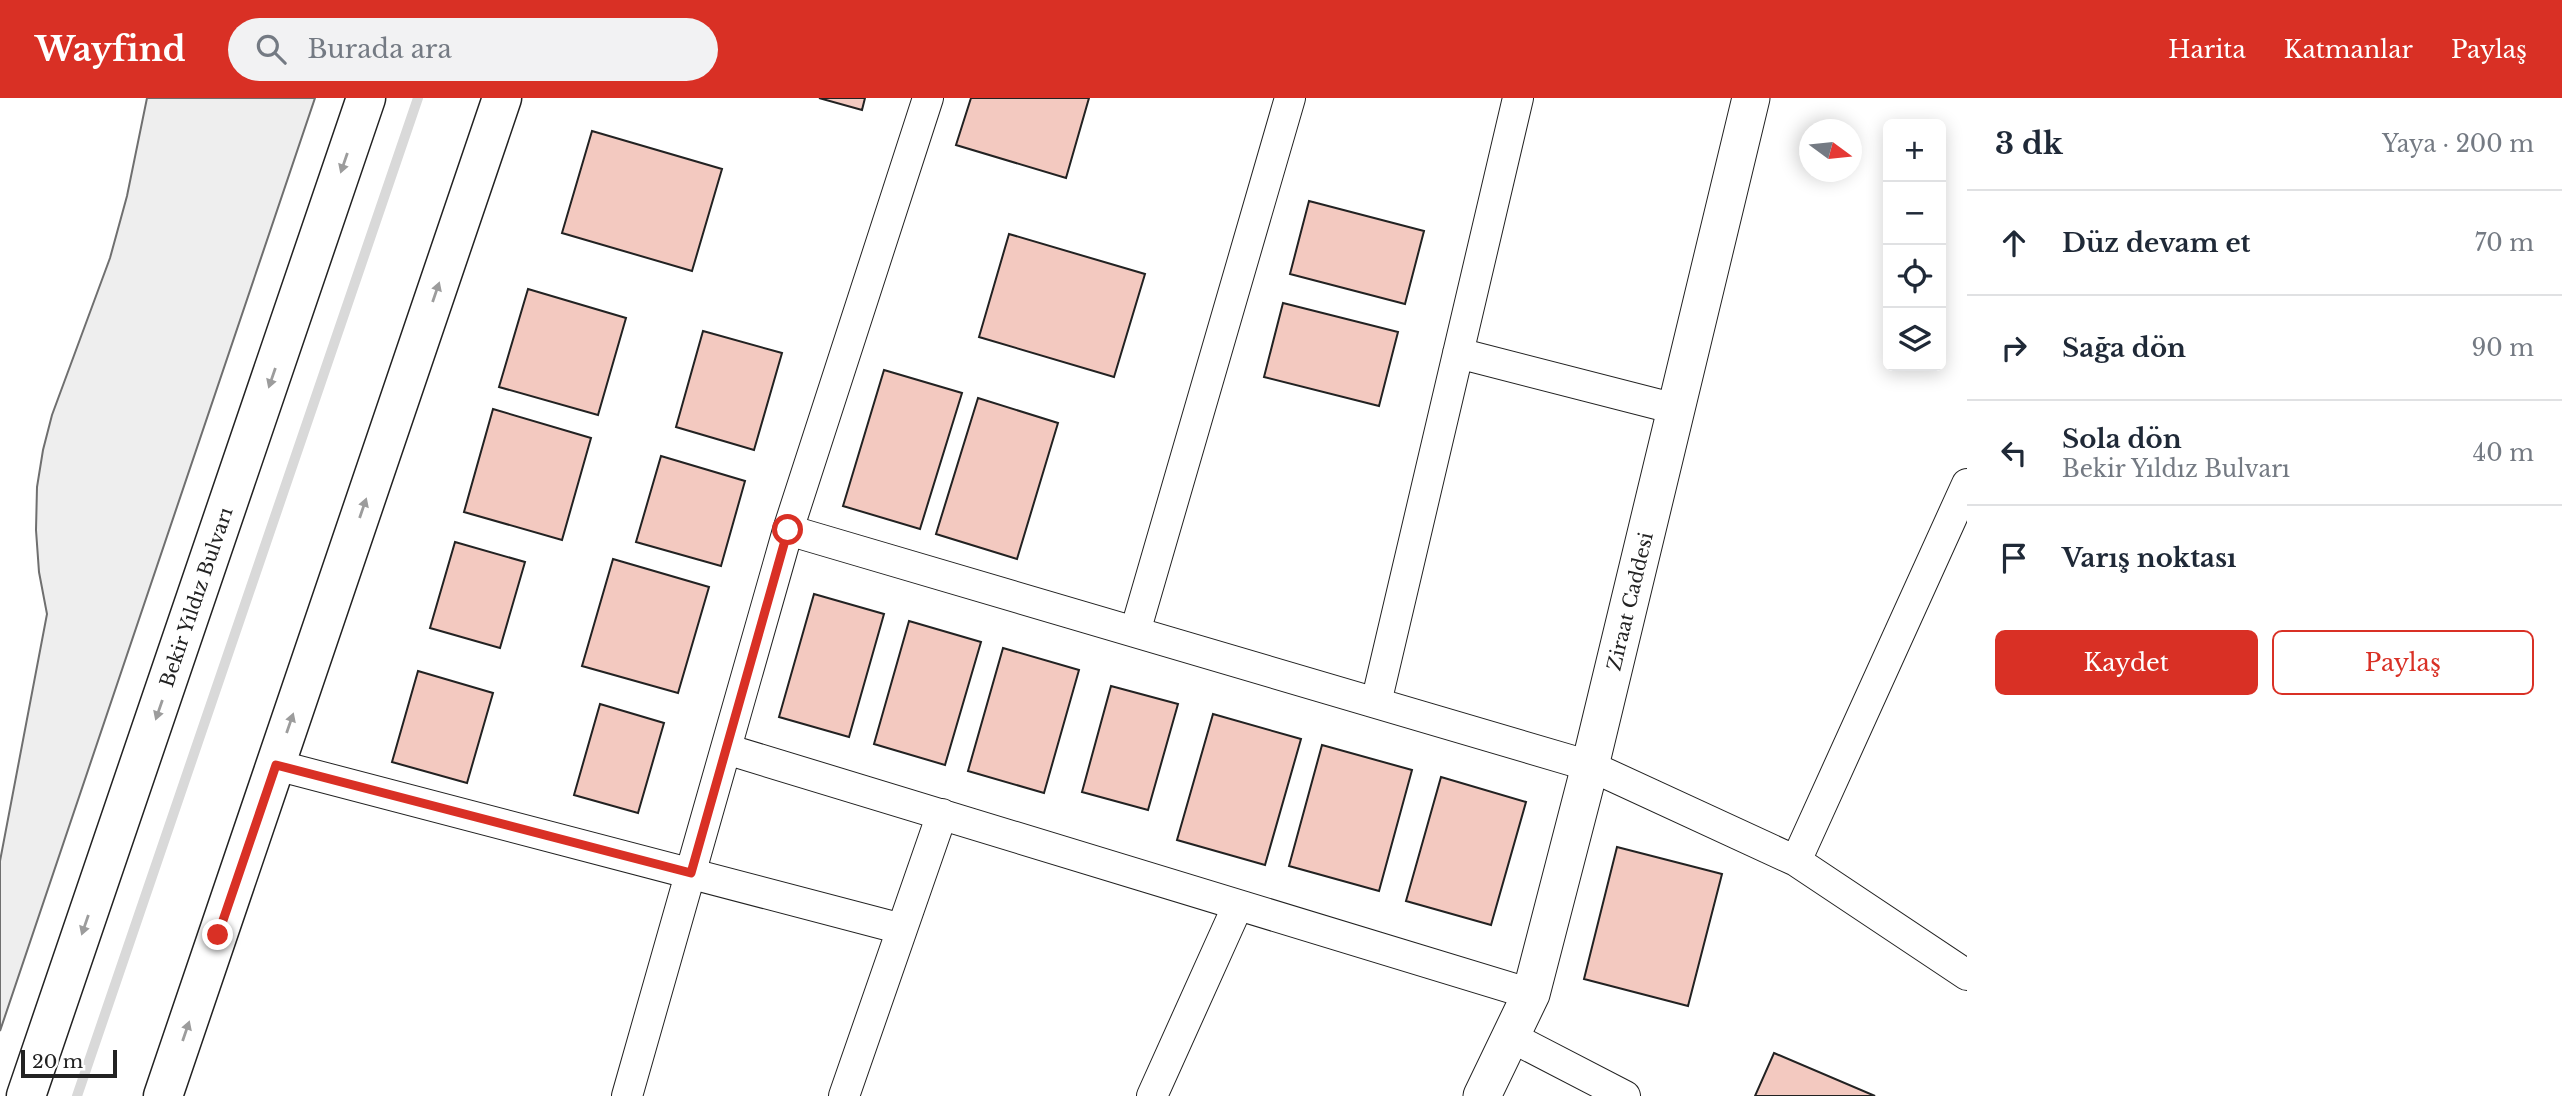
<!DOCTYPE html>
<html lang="tr">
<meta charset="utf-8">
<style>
:root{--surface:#fff;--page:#f2f2f3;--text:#1f2937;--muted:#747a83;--line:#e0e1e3;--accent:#d93025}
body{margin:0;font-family:"Libre Baskerville",serif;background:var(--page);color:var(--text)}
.controls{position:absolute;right:21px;top:21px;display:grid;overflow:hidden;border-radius:10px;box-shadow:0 4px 18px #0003}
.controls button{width:63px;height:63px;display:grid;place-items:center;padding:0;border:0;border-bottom:2px solid var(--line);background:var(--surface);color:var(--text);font:35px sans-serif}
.compass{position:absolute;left:1799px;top:21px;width:63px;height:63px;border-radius:50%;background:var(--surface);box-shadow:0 4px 18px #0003;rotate:105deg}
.scale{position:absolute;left:21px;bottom:18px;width:96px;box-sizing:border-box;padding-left:7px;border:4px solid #222;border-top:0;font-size:19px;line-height:24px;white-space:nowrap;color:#222;-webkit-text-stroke:5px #fff;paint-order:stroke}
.stop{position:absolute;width:21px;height:21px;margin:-16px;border:5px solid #d93025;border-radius:50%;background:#fff}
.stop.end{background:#d93025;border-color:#fff;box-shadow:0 2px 7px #0008}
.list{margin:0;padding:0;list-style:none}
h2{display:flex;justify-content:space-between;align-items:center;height:91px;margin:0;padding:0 28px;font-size:30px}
h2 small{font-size:23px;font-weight:400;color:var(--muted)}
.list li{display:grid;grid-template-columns:46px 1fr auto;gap:21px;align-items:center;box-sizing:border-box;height:105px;padding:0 28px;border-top:2px solid var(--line)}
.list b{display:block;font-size:26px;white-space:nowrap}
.list p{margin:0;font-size:23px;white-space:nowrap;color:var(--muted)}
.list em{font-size:23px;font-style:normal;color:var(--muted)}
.actions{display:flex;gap:14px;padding:21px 28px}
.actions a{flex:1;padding:16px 0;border:2px solid var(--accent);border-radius:10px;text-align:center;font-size:24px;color:var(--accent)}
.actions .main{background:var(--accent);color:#fff}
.icon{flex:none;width:38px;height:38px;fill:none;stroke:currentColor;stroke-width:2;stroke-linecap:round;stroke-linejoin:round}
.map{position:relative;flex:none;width:1967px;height:998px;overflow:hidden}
header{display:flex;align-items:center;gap:42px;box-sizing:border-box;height:98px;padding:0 35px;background:var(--accent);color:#fff}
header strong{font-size:33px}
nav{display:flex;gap:38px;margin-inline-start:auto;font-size:24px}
.search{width:490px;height:63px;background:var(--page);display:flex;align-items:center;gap:18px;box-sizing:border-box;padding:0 24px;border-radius:38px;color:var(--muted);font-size:26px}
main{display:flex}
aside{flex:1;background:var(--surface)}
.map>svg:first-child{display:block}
.green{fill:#eee;stroke:#6f6f6f;stroke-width:2}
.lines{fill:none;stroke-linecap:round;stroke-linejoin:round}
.stream{stroke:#d9d9d9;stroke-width:10}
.building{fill:#f3c9c0;stroke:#222;stroke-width:2}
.minor-casing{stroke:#222;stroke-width:32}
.tertiary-casing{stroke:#222;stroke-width:39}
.primary-casing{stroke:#222;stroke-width:41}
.minor{stroke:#fff;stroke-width:30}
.tertiary{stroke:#fff;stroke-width:37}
.primary{stroke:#fff;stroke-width:38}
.oneway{fill:#9c9c9c}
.route{stroke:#d93025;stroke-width:9}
.labels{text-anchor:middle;stroke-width:5;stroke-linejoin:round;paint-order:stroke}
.street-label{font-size:19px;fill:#222;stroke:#fff}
</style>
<header>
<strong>Wayfind</strong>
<div class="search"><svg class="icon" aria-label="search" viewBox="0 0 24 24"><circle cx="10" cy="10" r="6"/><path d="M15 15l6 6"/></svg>Burada ara</div>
<nav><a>Harita</a><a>Katmanlar</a><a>Paylaş</a></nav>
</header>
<main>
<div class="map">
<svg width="1967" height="998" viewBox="0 0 1967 998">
<rect width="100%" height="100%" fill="#fff"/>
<!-- green -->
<path class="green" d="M147,0H315L0,933V763L47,516L39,474L36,432L37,389L43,352L52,317L110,160L127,98Z"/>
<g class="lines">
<!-- stream -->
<path class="stream" d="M77,998L418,0"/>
</g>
<!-- building -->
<path class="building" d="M819,0H865L862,12Z
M971,0H1089L1066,80L956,47Z
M592,33L722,71L692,173L562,135Z
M1309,103L1424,133L1405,206L1290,176Z
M1009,136L1145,176L1114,279L979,239Z
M528,191L626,220L598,317L499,289Z
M1283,205L1398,234L1379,308L1264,279Z
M703,233L782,255L754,352L676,329Z
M884,272L962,295L920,431L843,408Z
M978,300L1058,325L1017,461L936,436Z
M493,311L591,340L562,442L464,414Z
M661,358L745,383L721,468L636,444Z
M455,444L525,464L500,550L430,530Z
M613,461L709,489L678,595L582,568Z
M814,496L884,516L849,639L779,619Z
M909,523L981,544L945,667L874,646Z
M1003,550L1079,572L1044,695L968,673Z
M418,573L493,595L467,685L392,664Z
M1111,588L1178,606L1148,712L1082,694Z
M600,606L664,625L638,715L574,697Z
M1213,616L1301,641L1265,767L1177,742Z
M1322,647L1412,672L1379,793L1289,768Z
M1441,679L1526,704L1491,827L1406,803Z
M1617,749L1722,776L1688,908L1584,881Z
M1774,955L1875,998H1755Z"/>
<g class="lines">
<defs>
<path id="minor" d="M1458,255L1676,311
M788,432L1590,668L1796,763L1967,877
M1135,534L1290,0
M1376,605L1518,0
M726,651L1531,896
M276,667L902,831
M1796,763L1967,386
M1511,939L1625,998
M627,998L788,432L928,0
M844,998L942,716
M1152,998L1238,807"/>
<g id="tertiary">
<path id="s1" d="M1482,998L1531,896L1590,668L1751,0"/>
</g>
<g id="primary">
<path id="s2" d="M26,998L366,0"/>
<path d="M163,998L502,0"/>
</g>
</defs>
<!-- minor casing -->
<use href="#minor" class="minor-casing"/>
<!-- tertiary casing -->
<use href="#tertiary" class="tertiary-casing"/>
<!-- primary casing -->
<use href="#primary" class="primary-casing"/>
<!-- minor -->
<use href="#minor" class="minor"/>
<!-- tertiary -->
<use href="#tertiary" class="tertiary"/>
<!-- primary -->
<use href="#primary" class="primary"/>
</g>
<!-- one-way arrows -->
<defs><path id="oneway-solid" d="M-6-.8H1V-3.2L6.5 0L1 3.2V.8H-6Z" transform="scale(1.75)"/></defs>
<g class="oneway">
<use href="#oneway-solid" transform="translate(344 65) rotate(109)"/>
<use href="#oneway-solid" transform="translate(436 194) rotate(-71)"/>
<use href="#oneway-solid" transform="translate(272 280) rotate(109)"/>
<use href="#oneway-solid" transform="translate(363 410) rotate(-71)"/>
<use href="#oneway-solid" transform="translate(159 612) rotate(109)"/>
<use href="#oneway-solid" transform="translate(290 625) rotate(-71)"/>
<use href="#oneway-solid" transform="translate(85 827) rotate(109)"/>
<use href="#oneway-solid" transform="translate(186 933) rotate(-71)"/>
</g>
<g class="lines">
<!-- route -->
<path class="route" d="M218,837L276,667L691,775L788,432"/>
</g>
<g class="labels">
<!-- street labels -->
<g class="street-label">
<text dy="7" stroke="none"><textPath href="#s2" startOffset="527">Bekir Yıldız Bulvarı</textPath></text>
<text dy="7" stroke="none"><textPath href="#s1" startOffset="518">Ziraat Caddesi</textPath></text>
</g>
</g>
</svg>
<div class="controls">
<button>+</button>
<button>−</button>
<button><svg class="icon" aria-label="locate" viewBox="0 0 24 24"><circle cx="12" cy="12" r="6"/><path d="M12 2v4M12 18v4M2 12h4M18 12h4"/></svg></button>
<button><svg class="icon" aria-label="layers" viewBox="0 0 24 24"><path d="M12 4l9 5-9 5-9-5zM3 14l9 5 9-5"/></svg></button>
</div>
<svg class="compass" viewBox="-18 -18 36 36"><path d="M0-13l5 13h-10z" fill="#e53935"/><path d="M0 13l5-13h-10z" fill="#747a83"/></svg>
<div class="scale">20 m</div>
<div class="stop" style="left:788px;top:432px"></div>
<div class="stop end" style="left:218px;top:837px"></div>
</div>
<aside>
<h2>3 dk<small>Yaya · 200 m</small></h2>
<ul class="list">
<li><svg class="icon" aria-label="ahead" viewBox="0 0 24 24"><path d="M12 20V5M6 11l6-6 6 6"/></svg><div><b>Düz devam et</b></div><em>70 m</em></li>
<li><svg class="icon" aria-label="right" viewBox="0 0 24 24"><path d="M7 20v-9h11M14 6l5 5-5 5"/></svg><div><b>Sağa dön</b></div><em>90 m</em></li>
<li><svg class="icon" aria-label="left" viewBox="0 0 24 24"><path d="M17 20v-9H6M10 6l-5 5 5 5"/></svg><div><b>Sola dön</b><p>Bekir Yıldız Bulvarı</p></div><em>40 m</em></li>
<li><svg class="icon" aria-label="arrive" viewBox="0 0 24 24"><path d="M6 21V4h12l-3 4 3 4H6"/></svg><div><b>Varış noktası</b></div></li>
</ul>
<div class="actions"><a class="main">Kaydet</a><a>Paylaş</a></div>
</aside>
</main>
